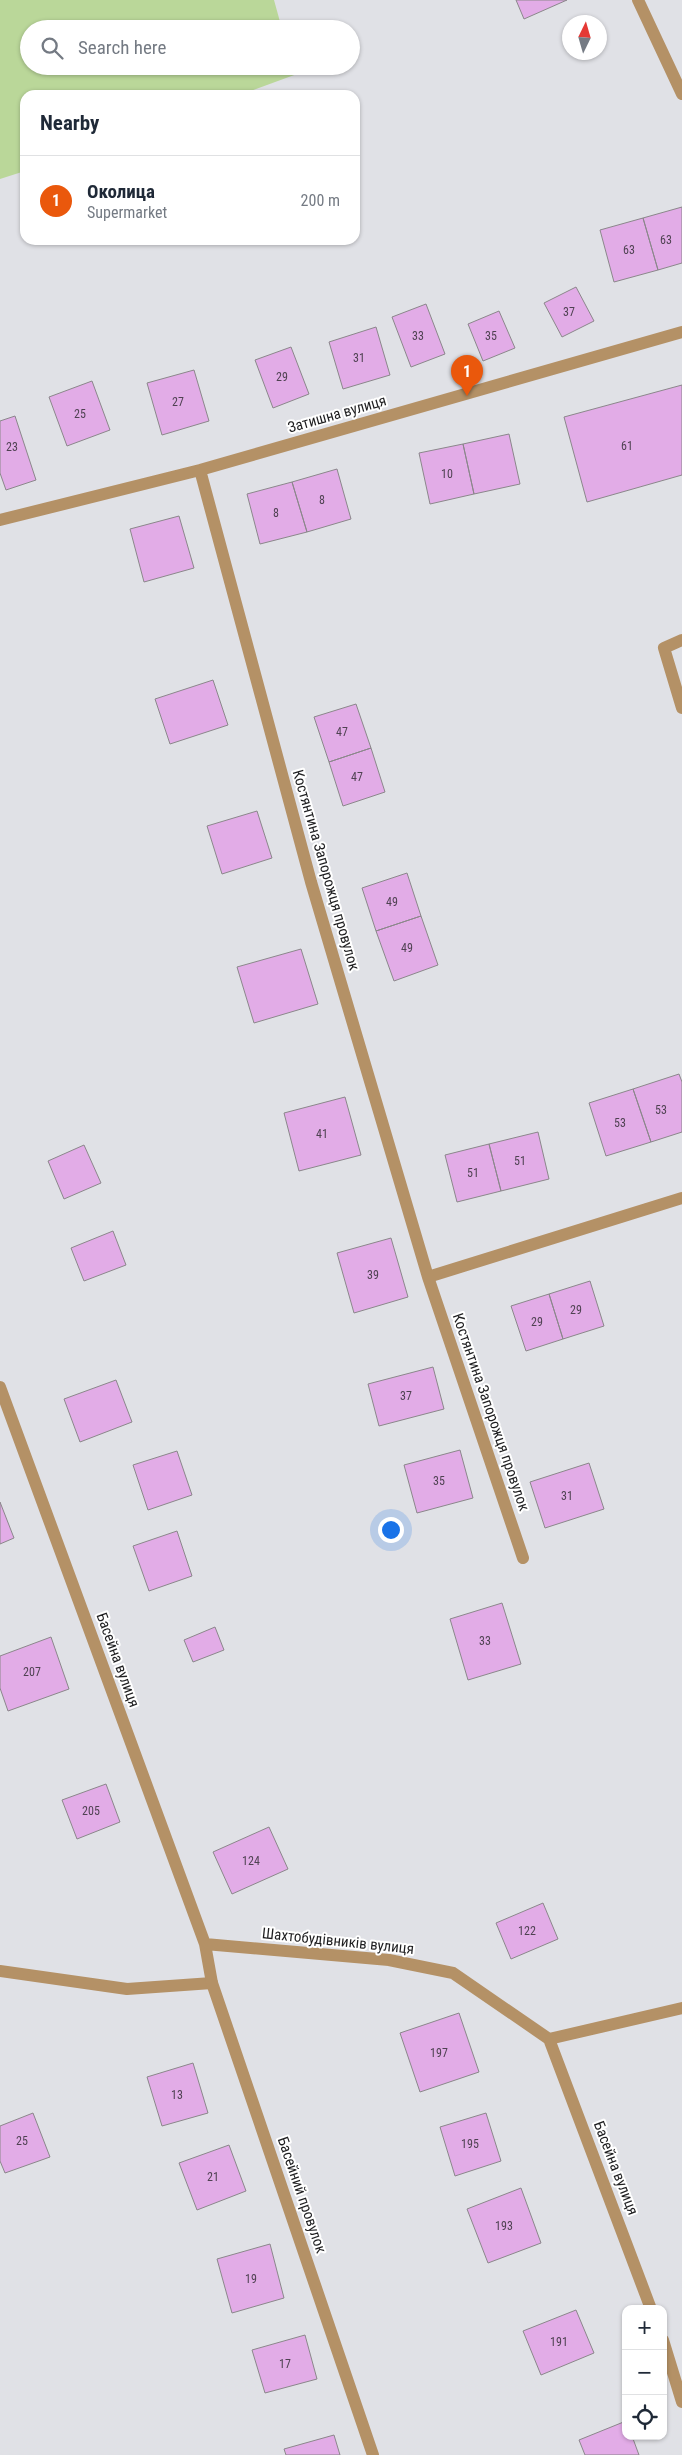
<!DOCTYPE html>
<meta charset="utf-8">
<style>
:root{--surface:#fff;--page:#f6f6f7;--text:#1f2937;--muted:#747a83;--line:#e0e1e3;--accent:#ea580c}
body{margin:0;font-family:"Roboto Condensed",sans-serif;background:var(--page);color:var(--text)}
.controls{position:absolute;right:15px;bottom:15px;display:grid;overflow:hidden;border-radius:10px;box-shadow:0 1px 4px #0004}
.controls button{width:45px;height:45px;display:grid;place-items:center;padding:0;border:0;border-bottom:1px solid var(--line);background:var(--surface);color:var(--text);font:25px sans-serif}
.compass{position:absolute;left:562px;top:15px;width:45px;height:45px;border-radius:50%;background:var(--surface);box-shadow:0 1px 4px #0004;rotate:5deg}
.you{position:absolute;left:390px;top:1529px;width:18px;height:18px;margin:-12px;border:4px solid #fff;border-radius:50%;background:#1a73e8;box-shadow:0 0 0 8px #1a73e833}
.badge{display:grid;place-items:center;width:32px;height:32px;border-radius:50%;background:var(--accent);color:#fff;font-size:16px;font-weight:700}
.pin{position:absolute;translate:-50% -41px;filter:drop-shadow(0 1px 2px #0008)}
.pin::after{content:'';position:absolute;top:26px;width:18px;height:15px;background:inherit;clip-path:polygon(0 0,100% 0,50% 100%)}
.list{margin:0;padding:0;list-style:none}
h2{display:flex;justify-content:space-between;align-items:center;height:65px;margin:0;padding:0 20px;font-size:21px}
h2 small{font-size:16px;font-weight:400;color:var(--muted)}
.list li{display:grid;grid-template-columns:32px 1fr auto;gap:15px;align-items:center;box-sizing:border-box;height:90px;padding:0 20px;border-top:1px solid var(--line)}
.list b{display:block;font-size:19px;white-space:nowrap}
.list p{margin:0;font-size:16px;white-space:nowrap;color:var(--muted)}
.list em{font-size:16px;font-style:normal;color:var(--muted)}
.icon{flex:none;width:28px;height:28px;fill:none;stroke:currentColor;stroke-width:2;stroke-linecap:round;stroke-linejoin:round}
.map{position:relative;flex:none;width:682px;height:2455px;overflow:hidden}
.search{position:absolute;background:var(--surface);box-shadow:0 1px 4px #0004;left:20px;top:20px;width:340px;height:55px;display:flex;align-items:center;gap:12px;box-sizing:border-box;padding:0 18px;border-radius:28px;color:var(--muted);font-size:19px}
.panel{position:absolute;background:var(--surface);box-shadow:0 1px 4px #0004;left:20px;top:90px;width:340px;height:155px;border-radius:15px}
.map>svg:first-child{display:block}
.green{fill:#bad799}
.building{fill:#e2ace7;stroke:#8b878b}
.lines{fill:none;stroke-linecap:round;stroke-linejoin:round}
.lane{stroke:#b49166;stroke-width:12}
.street{stroke:#b49166;stroke-width:12}
.labels{text-anchor:middle;stroke-width:4;stroke-linejoin:round;paint-order:stroke}
.number-label{font-size:12px;fill:#4f4252}
.street-label{font-size:15px;fill:#1e1e20;stroke:#fff}
</style>
<div class="map">
<svg width="682" height="2455" viewBox="0 0 682 2455">
<rect width="100%" height="100%" fill="#e0e1e6"/>
<!-- green -->
<path class="green" d="M0,0H274L282,29H29V66H294L297,74L240,95H25V171L0,179Z"/>
<!-- building -->
<path class="building" d="M516,0H567L524,19Z
M682,207V263L658,270L643,218Z
M643,218L658,270L614,282L600,230Z
M576,287L594,321L562,337L544,303Z
M426,304L445,354L411,367L392,317Z
M499,311L515,348L483,361L468,324Z
M376,327L390,375L343,389L329,342Z
M291,347L309,394L273,408L255,360Z
M194,370L209,421L162,435L147,383Z
M92,381L110,430L67,446L49,397Z
M682,385V475L587,502L564,417Z
M15,416L36,480L6,490L0,473V421Z
M509,434L520,484L474,494L463,444Z
M463,444L474,494L430,504L419,453Z
M337,469L351,519L307,532L292,482Z
M292,482L307,532L260,544L247,494Z
M179,516L194,568L144,582L130,529Z
M213,680L228,725L170,744L155,699Z
M356,704L371,748L329,762L314,717Z
M371,748L385,792L343,806L329,762Z
M257,811L272,858L222,874L207,826Z
M407,873L421,916L376,931L362,888Z
M421,916L438,965L394,981L376,931Z
M301,949L318,1004L254,1023L237,967Z
M679,1074L682,1082V1132L651,1142L633,1089Z
M633,1089L651,1142L606,1156L589,1103Z
M345,1097L361,1155L299,1171L284,1113Z
M538,1132L549,1179L501,1191L489,1144Z
M489,1144L501,1191L457,1202L445,1155Z
M84,1145L101,1183L64,1199L48,1161Z
M113,1231L126,1265L84,1281L71,1248Z
M391,1238L408,1297L354,1313L337,1253Z
M590,1281L604,1326L563,1339L549,1294Z
M549,1294L563,1339L526,1351L511,1306Z
M433,1367L444,1409L379,1426L368,1384Z
M116,1380L132,1422L80,1442L64,1399Z
M460,1450L473,1498L417,1513L404,1465Z
M177,1451L192,1495L148,1510L133,1465Z
M589,1463L604,1509L545,1528L530,1482Z
M0,1502L14,1538L0,1544Z
M177,1531L192,1576L149,1591L133,1546Z
M502,1603L521,1664L468,1680L450,1619Z
M215,1627L224,1650L193,1662L184,1640Z
M51,1637L69,1689L8,1711L0,1688V1656Z
M106,1784L120,1822L77,1839L62,1800Z
M269,1827L288,1869L232,1894L213,1852Z
M543,1903L558,1939L511,1959L496,1923Z
M459,2013L479,2072L420,2092L400,2033Z
M193,2063L208,2113L162,2126L147,2077Z
M33,2113L50,2157L5,2173L0,2161V2126Z
M486,2113L501,2161L455,2176L440,2127Z
M229,2145L246,2191L197,2210L179,2163Z
M521,2188L541,2243L488,2263L467,2209Z
M270,2244L284,2298L232,2313L217,2259Z
M576,2310L594,2353L541,2375L523,2331Z
M305,2335L317,2379L265,2393L252,2350Z
M626,2421V2436H632L639,2455H585L579,2440Z
M334,2435L340,2455H286L284,2449Z"/>
<g class="lines">
<!-- lane -->
<path class="lane" d="M682,640L664,648L682,708
M0,1971L127,1989L212,1983"/>
<!-- street -->
<path class="street" d="M638,0L682,94
M200,470L311,882L428,1277L523,1558
M0,520L200,470L682,332
M428,1277L682,1198
M0,1387L205,1944L212,1983L373,2455
M205,1944L389,1960L453,1973L549,2039L682,2008
M549,2039L651,2309
M663,2340L682,2402"/>
</g>
<g class="labels">
<!-- number labels -->
<g class="number-label">
<text x="666" y="244">63</text>
<text x="629" y="254">63</text>
<text x="569" y="316">37</text>
<text x="418" y="340">33</text>
<text x="491" y="340">35</text>
<text x="359" y="362">31</text>
<text x="282" y="381">29</text>
<text x="178" y="406">27</text>
<text x="80" y="418">25</text>
<text x="627" y="450">61</text>
<text x="12" y="451">23</text>
<text x="447" y="478">10</text>
<text x="322" y="504">8</text>
<text x="276" y="517">8</text>
<text x="342" y="736">47</text>
<text x="357" y="781">47</text>
<text x="392" y="906">49</text>
<text x="407" y="952">49</text>
<text x="661" y="1114">53</text>
<text x="620" y="1127">53</text>
<text x="322" y="1138">41</text>
<text x="520" y="1165">51</text>
<text x="473" y="1177">51</text>
<text x="373" y="1279">39</text>
<text x="576" y="1314">29</text>
<text x="537" y="1326">29</text>
<text x="406" y="1400">37</text>
<text x="439" y="1485">35</text>
<text x="567" y="1500">31</text>
<text x="485" y="1645">33</text>
<text x="32" y="1676">207</text>
<text x="91" y="1815">205</text>
<text x="251" y="1865">124</text>
<text x="527" y="1935">122</text>
<text x="439" y="2057">197</text>
<text x="177" y="2099">13</text>
<text x="22" y="2145">25</text>
<text x="470" y="2148">195</text>
<text x="213" y="2181">21</text>
<text x="504" y="2230">193</text>
<text x="251" y="2283">19</text>
<text x="559" y="2346">191</text>
<text x="285" y="2368">17</text>
</g>
<!-- street labels -->
<g class="street-label">
<text transform="translate(337 414) rotate(-16)" y="5">Затишна вулиця</text>
<text transform="translate(326 870) rotate(74)" y="5">Костянтина Запорожця провулок</text>
<text transform="translate(491 1412) rotate(71)" y="5">Костянтина Запорожця провулок</text>
<text transform="translate(118 1660) rotate(70)" y="5">Басейна вулиця</text>
<text transform="translate(338 1941) rotate(6)" y="5">Шахтобудівників вулиця</text>
<text transform="translate(616 2168) rotate(69)" y="5">Басейна вулиця</text>
<text transform="translate(302 2195) rotate(71)" y="5">Басейний провулок</text>
</g>
</g>
</svg>
<div class="controls">
<button>+</button>
<button>−</button>
<button><svg class="icon" aria-label="locate" viewBox="0 0 24 24"><circle cx="12" cy="12" r="6"/><path d="M12 2v4M12 18v4M2 12h4M18 12h4"/></svg></button>
</div>
<svg class="compass" viewBox="-18 -18 36 36"><path d="M0-13l5 13h-10z" fill="#e53935"/><path d="M0 13l5-13h-10z" fill="#747a83"/></svg>
<div class="you"></div>
<div class="pin badge" style="left:467px;top:396px">1</div>
<div class="search"><svg class="icon" aria-label="search" viewBox="0 0 24 24"><circle cx="10" cy="10" r="6"/><path d="M15 15l6 6"/></svg>Search here</div>
<section class="panel">
<h2>Nearby<small></small></h2>
<ul class="list">
<li><span class="badge">1</span><div><b>Околица</b><p>Supermarket</p></div><em>200 m</em></li>
</ul>
</section>
</div>
